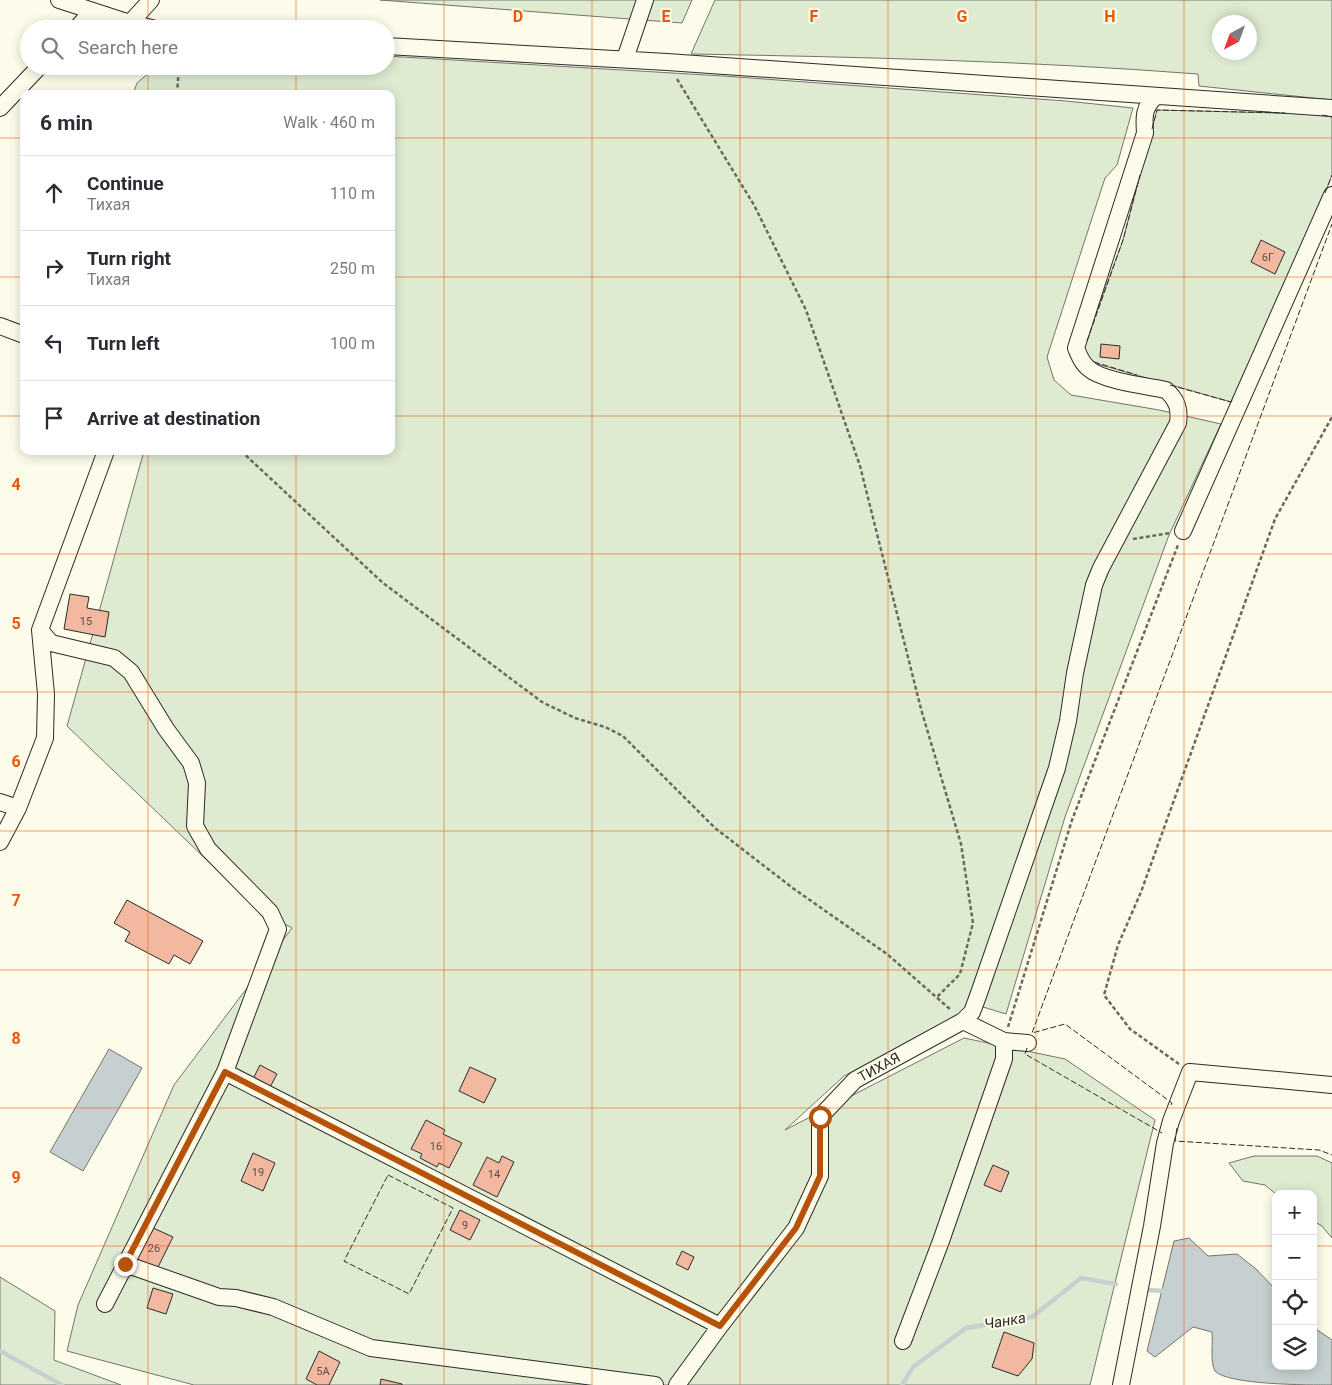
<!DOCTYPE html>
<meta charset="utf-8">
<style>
:root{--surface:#fff;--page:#f7f7f7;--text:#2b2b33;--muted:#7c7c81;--line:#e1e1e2}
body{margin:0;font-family:Roboto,sans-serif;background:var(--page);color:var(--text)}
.controls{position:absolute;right:15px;bottom:15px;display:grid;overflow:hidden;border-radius:10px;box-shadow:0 2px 12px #0003}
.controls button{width:45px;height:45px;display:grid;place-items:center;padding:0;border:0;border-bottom:1px solid var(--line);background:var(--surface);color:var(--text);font:25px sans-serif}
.compass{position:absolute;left:1212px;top:15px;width:45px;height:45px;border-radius:50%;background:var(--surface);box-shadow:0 2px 12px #0003;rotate:221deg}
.stop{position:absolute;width:15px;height:15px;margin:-11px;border:4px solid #b45309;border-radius:50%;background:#fff}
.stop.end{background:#b45309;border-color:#fff;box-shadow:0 1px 5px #0008}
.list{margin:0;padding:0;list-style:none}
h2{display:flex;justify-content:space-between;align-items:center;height:65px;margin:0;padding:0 20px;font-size:21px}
h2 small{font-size:16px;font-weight:400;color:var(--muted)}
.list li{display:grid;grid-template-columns:32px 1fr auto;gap:15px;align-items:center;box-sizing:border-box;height:75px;padding:0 20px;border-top:1px solid var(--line)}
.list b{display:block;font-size:19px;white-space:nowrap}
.list p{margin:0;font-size:16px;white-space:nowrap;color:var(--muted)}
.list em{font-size:16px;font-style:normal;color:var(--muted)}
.icon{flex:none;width:28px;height:28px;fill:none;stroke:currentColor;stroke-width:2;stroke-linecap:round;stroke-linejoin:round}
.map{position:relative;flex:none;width:1332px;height:1385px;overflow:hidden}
.search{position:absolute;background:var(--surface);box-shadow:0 2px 12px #0003;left:20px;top:20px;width:375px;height:55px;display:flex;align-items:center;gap:12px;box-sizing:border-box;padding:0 18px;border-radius:28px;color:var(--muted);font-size:19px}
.panel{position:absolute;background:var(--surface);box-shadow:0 2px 12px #0003;left:20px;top:90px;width:375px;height:365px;border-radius:10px}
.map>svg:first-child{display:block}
.green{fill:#deebd1;stroke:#74746e;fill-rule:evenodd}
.water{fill:#c7d0d0;stroke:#74746e}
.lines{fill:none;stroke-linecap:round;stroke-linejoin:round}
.stream{stroke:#c7d0d0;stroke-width:4.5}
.building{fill:#f2b8a0;stroke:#2b2b2b}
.minor-casing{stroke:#2b2b2b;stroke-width:18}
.path{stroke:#6a6964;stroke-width:2.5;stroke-dasharray:4 2.5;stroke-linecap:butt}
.minor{stroke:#fdfbea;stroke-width:16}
.fence{stroke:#2b2b2b;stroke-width:1;stroke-dasharray:6 2.5;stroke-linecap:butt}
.route{stroke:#b45309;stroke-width:6}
.grid{fill:none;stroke:#e8590c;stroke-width:1;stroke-opacity:0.55}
.labels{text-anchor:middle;stroke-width:4;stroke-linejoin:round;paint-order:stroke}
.number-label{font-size:11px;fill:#5d4e48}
.street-label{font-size:14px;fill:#2b2b2b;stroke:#fdfbea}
.water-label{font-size:15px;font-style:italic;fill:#2b2b2b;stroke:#fdfbea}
.grid-label{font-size:16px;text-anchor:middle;font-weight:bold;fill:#e8590c;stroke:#fdfbea;stroke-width:4;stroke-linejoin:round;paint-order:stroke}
</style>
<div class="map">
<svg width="1332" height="1385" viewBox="0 0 1332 1385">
<rect width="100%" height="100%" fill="#fdfbea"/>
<!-- green -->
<path class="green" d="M380,0H692L682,23Z
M715,0H1332V100L1199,86L1198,74C1029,61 861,57 691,54ZM1220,22H1250V52H1220Z
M386,56L723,76L1066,101L1133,108L1117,165L1105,178L1047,357L1054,380L1071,395L1159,410L1221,424L1169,535L1065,817L1006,1014L983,1007L844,1076L785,1130L964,1038L1065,1059L1155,1120L1090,1385H194L67,1351L78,1305L174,1085L292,928L258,909L67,726L144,451H391V94H133L137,83L157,66H386Z
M1157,110L1318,114L1332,117V175L1314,221L1231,402L1094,363L1085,354L1084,346L1123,240Z
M1254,1156H1317L1332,1163V1238L1322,1226L1313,1221V1194H1276L1265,1185L1243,1181L1229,1163Z
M0,1277L55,1311L54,1360L121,1385H0Z"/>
<!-- water -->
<path class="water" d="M109,1049L142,1068L83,1171L50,1152Z
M1189,1238L1208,1256L1237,1254L1256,1269L1276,1290V1366H1313V1327L1332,1340V1385C1308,1385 1228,1385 1215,1371C1210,1362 1213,1343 1212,1332L1193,1327L1155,1357L1147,1351L1174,1241Z"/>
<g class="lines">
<!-- stream -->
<path class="stream" d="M1146,1290L1165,1291
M0,1351L62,1385
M902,1385L913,1367L966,1328L1032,1317L1081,1278L1116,1284"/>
</g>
<!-- building -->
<path class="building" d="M1261,240L1285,252L1275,274L1251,262Z
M1101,344L1120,346L1119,359L1100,357Z
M70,594L89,597L87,608L109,612L105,637L64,629Z
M127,900L203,941L190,964L174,955L169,964L125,941L130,932L114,923Z
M260,1065L277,1074L269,1089L252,1081Z
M470,1067L496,1079L484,1103L459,1091Z
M426,1120L445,1130L443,1134L462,1143L449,1168L439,1163L437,1167L420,1158L422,1154L411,1149Z
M253,1153L275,1163L263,1191L241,1181Z
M502,1156L514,1162L497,1197L473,1185L487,1157L499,1163Z
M993,1165L1009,1172L1001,1192L984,1185Z
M460,1210L480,1220L470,1240L450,1230Z
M151,1227L173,1237L157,1269L135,1258Z
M682,1251L694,1257L688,1270L676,1264Z
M153,1288L173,1294L166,1314L147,1308Z
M1004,1332L1034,1343L1032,1359L1018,1376L992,1367Z
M319,1351L340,1362L329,1385H317L306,1379Z
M381,1379L402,1384V1385H380Z"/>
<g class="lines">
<defs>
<path id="minor" d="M59,0L130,23L156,29
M130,23L151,0
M76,29L92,11
M386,46L667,62L1332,108
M625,59L645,0
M0,108L40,66
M0,326L24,335
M1183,531L1332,195
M40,630L51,643L114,658L131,672L166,729L191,763L197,783L195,826L208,849L270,912L278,929L225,1072L105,1304
M0,802L18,808
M0,842L18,808L45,738L46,694L40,630L106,451
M963,1021L1004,1041L1028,1043
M225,1072L720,1326L796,1228L820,1176V1117L855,1080L963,1021L972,1012L978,996L1057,768L1068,721L1075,673L1094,585L1101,568L1178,423C1180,409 1177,400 1166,390C1147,386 1102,381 1088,368C1081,362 1079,355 1076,348L1145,133C1144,118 1143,108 1155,97
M125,1264L219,1297L236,1298L273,1307L371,1348L655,1385
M903,1341L941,1241L1004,1059V1041
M677,1385L720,1326
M1121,1385L1152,1226L1165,1143L1171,1121L1190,1072L1332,1085"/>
</defs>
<!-- minor casing -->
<use href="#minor" class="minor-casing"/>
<!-- path -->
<path class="path" d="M677,79L754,205L806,310L860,466L921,709L961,844L973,923L960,974L937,997
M177,94L179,66
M241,451L383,583L542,702L575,718L605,727L623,736L715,828L794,889L887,954L951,1010
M1133,539L1170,533
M1008,1027L1072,820L1178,545
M1179,1064L1130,1029L1104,995L1118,945L1141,892L1275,519L1332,417"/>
<!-- minor -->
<use href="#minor" class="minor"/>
<!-- fence -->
<path class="fence" d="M1322,115L1332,117
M1152,129L1157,110L1285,113
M1325,193L1332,175
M1087,341L1123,240L1140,175
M1094,362L1137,375
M1170,385L1231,402L1232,400
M1027,1048L1025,1054L1162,1133
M1171,1105L1172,1103L1065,1024L1032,1033L1332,224
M1177,1128L1175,1141L1319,1150L1332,1155
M388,1175L453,1208L409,1294L344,1261Z"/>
</g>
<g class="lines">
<!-- route -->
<path class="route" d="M125,1264L225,1072L720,1326L796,1228L820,1176V1117"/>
</g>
<!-- grid -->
<path class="grid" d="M148,0V29M296,0V29M444,0V1385M592,0V1385M740,0V1385M888,0V1385M1036,0V1385M1184,0V1385M148,66V94M296,66V94M0,138H24M391,138H1332M0,277H24M391,277H1332M0,416H24M391,416H1332M148,451V1385M296,451V1385M0,554H1332M0,692H1332M0,831H1332M0,970H1332M0,1108H1332M0,1246H1276M1313,1246H1332"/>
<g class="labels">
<!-- number labels -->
<g class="number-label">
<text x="1268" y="261">6Г</text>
<text x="86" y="625">15</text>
<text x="436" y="1150">16</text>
<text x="258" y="1176">19</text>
<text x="494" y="1178">14</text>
<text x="465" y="1229">9</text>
<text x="154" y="1252">26</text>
<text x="323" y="1375">5А</text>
</g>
<!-- street labels -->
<g class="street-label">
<text transform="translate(879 1067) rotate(-29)" y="5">ТИХАЯ</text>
</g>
<!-- water labels -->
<g class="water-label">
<text transform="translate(1005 1321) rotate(-10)" y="5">Чанка</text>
</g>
</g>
<g class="grid-label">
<text x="518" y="22">D</text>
<text x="666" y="22">E</text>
<text x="814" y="22">F</text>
<text x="962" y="22">G</text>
<text x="1110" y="22">H</text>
<text x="16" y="490">4</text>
<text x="16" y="629">5</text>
<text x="16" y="767">6</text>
<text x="16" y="906">7</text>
<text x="16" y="1044">8</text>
<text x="16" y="1183">9</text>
</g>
</svg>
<div class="controls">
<button>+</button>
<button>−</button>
<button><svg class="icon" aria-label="locate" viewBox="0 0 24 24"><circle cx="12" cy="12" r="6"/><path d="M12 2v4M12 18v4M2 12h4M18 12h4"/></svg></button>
<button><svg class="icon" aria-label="layers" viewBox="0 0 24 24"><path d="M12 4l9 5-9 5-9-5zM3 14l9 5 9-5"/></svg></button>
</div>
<svg class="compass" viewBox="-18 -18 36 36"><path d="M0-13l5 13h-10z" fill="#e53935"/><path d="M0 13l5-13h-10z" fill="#7c7c81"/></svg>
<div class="stop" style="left:820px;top:1117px"></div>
<div class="stop end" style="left:125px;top:1264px"></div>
<div class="search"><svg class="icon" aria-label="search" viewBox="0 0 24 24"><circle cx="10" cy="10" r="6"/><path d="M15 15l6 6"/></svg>Search here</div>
<section class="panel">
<h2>6 min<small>Walk · 460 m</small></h2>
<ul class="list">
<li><svg class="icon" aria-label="ahead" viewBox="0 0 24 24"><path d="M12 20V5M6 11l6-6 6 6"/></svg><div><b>Continue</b><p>Тихая</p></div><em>110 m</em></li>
<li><svg class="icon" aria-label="right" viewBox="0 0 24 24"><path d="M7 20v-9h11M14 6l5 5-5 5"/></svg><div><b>Turn right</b><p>Тихая</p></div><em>250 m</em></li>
<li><svg class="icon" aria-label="left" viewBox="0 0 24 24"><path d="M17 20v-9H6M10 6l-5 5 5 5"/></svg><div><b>Turn left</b></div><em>100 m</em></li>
<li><svg class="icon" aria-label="arrive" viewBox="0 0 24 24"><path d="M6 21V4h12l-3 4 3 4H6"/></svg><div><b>Arrive at destination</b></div></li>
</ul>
</section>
</div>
